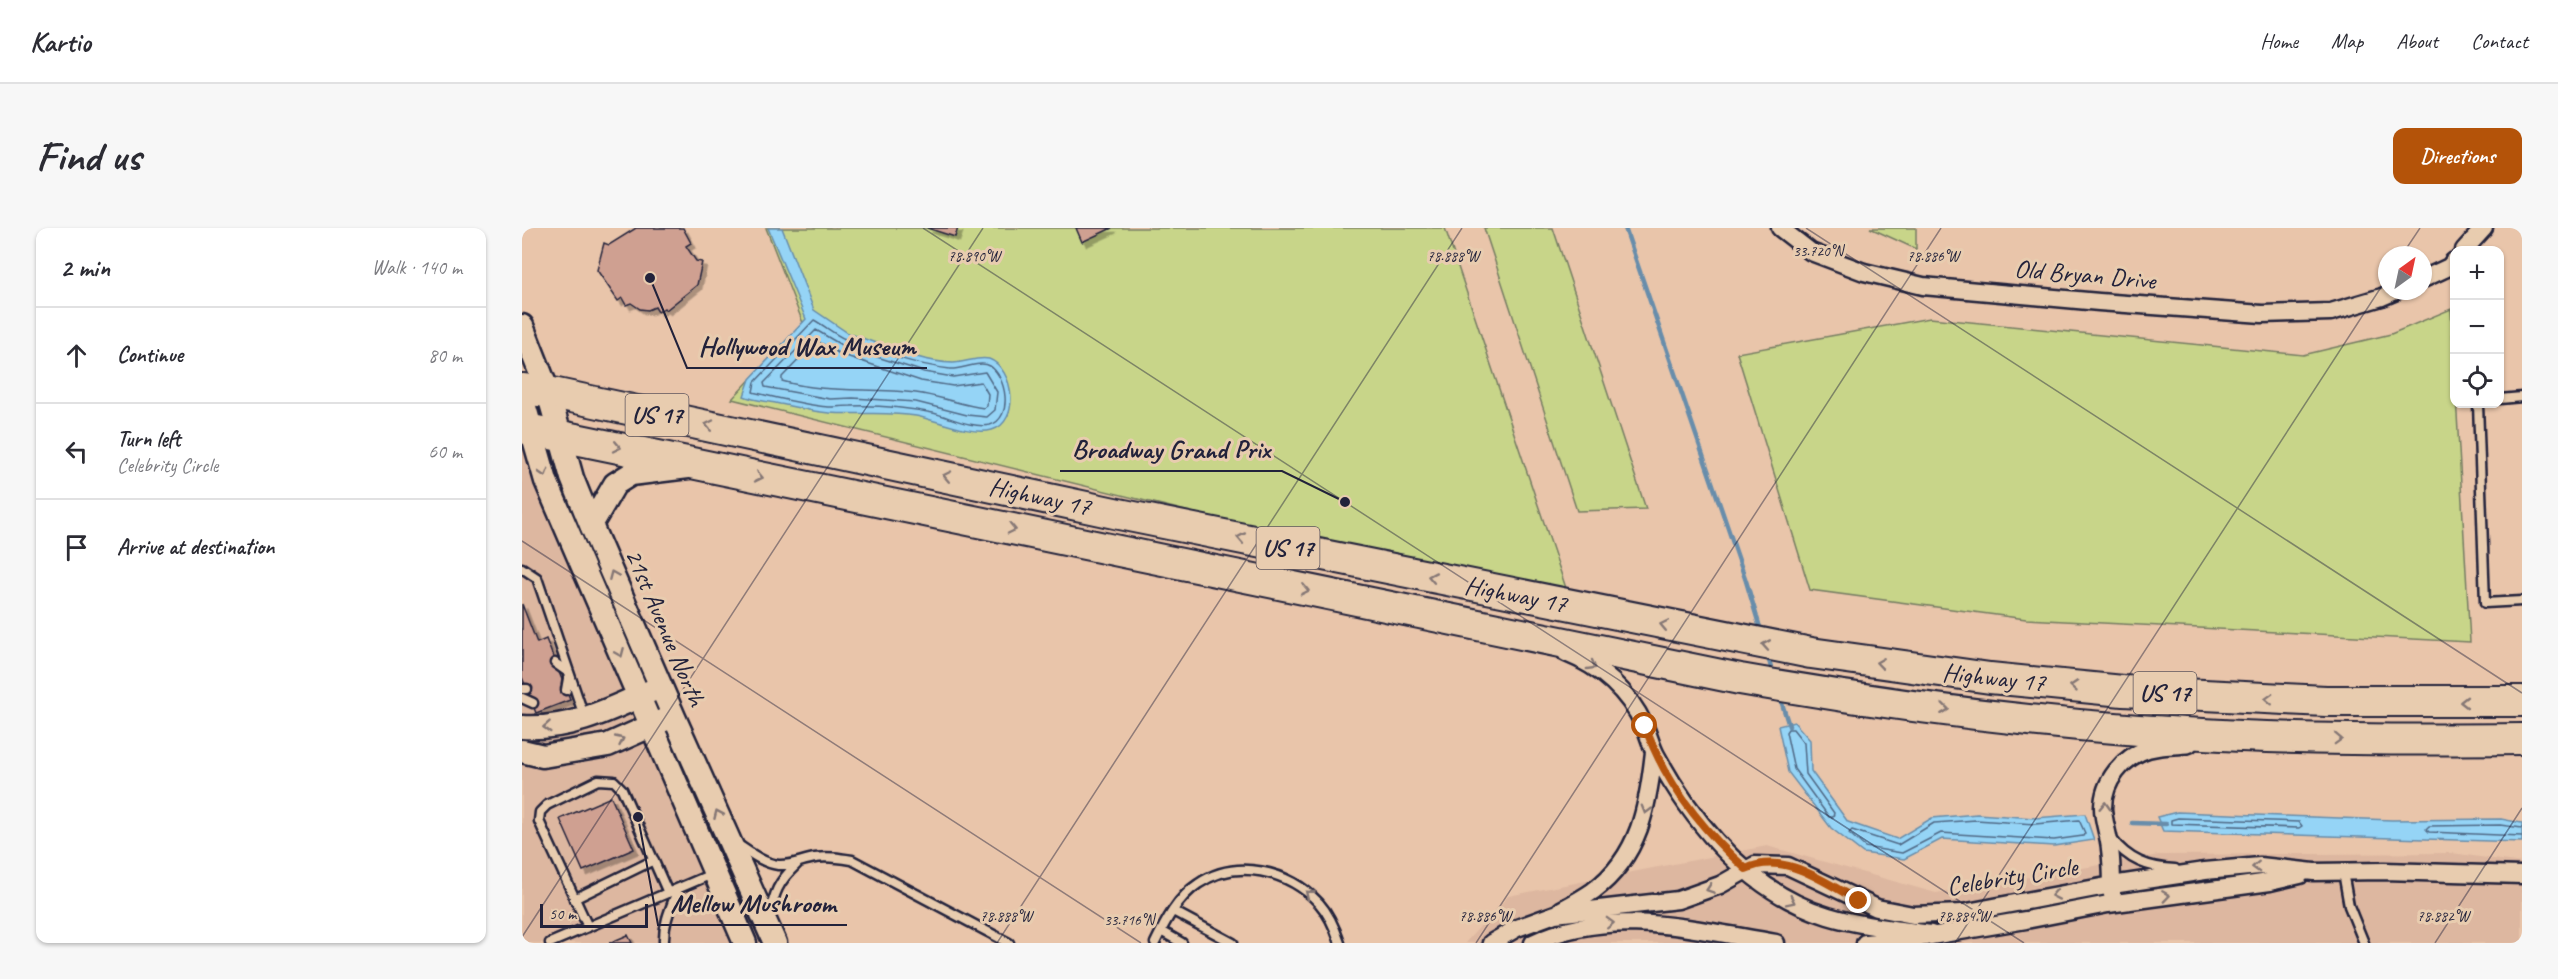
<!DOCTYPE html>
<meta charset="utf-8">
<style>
:root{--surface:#fff;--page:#f7f7f7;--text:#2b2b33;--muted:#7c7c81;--line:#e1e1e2;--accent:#b45309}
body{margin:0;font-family:Caveat,sans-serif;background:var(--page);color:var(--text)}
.controls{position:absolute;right:18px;top:18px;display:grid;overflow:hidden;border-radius:12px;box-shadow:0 2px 4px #0004}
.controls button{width:54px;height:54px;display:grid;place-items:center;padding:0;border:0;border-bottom:2px solid var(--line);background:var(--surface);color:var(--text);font:30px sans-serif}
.compass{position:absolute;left:1856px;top:18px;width:54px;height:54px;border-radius:50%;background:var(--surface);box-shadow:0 2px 4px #0004;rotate:33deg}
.scale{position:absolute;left:18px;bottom:15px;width:108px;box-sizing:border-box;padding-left:6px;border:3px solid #22223b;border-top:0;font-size:16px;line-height:21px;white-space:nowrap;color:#22223b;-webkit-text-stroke:4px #e8ccaf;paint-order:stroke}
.stop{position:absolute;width:18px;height:18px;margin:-14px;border:4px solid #b45309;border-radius:50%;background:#fff}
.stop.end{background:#b45309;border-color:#fff;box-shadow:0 2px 6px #0008}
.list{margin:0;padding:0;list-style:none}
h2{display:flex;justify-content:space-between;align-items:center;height:78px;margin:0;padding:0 24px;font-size:26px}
h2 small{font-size:20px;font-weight:400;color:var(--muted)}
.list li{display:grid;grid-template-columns:39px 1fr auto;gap:18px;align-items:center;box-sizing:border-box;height:96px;padding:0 24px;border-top:2px solid var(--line)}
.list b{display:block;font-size:22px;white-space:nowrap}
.list p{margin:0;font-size:20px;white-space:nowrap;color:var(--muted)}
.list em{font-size:20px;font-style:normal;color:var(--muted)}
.icon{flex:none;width:33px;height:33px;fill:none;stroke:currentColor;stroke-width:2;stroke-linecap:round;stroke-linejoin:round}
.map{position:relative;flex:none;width:2000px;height:715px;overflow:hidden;border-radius:12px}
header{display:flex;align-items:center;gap:36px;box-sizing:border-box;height:84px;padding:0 30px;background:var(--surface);border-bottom:2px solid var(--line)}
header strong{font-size:28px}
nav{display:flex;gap:33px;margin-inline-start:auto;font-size:21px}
.intro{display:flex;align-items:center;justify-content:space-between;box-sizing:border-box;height:144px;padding:0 36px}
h1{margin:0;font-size:42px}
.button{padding:15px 27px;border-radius:12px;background:var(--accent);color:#fff;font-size:21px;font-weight:700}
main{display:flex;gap:36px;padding:0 36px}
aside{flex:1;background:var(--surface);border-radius:12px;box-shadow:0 2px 4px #0004}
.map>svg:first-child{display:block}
.built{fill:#ddb7a0}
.green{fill:#c8d589;stroke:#757c62;stroke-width:1.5}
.water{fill:#95d4f6;stroke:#678dab;stroke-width:1.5}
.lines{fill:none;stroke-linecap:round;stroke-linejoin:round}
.shore{stroke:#506986;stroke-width:1.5}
.stream{stroke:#678dab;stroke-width:4.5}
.building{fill:#cfa091;stroke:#22223b;stroke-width:1.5;filter:url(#shadow)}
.lane-casing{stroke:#22223b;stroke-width:13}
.street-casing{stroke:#22223b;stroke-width:21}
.secondary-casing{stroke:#22223b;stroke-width:27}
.highway-casing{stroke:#22223b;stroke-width:34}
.lane{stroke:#e8ccaf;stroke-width:8}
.street{stroke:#e8ccaf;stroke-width:16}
.secondary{stroke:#e8ccaf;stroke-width:22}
.highway{stroke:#e8ccaf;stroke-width:30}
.oneway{stroke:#857775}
.route{stroke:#b45309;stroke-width:8}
.ticks{fill:none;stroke:#22223b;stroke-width:1.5;stroke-opacity:0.45}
.labels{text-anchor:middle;stroke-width:6;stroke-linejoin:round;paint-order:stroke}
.shield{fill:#e8ccaf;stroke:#5d555e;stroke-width:1.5}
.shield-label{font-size:24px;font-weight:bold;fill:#22223b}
.street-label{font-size:26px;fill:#22223b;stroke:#e8ccaf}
.ticks-label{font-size:15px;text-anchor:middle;fill:#22223b;stroke:#e8ccaf;stroke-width:6;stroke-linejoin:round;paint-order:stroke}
.leader{fill:none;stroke:#22223b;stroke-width:2}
.callout-dot{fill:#22223b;stroke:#e8ccaf;stroke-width:2}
.callout-label{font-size:27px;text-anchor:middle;font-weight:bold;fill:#22223b;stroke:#e8ccaf;stroke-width:6;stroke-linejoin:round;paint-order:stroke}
</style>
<header>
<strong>Kartio</strong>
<nav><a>Home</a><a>Map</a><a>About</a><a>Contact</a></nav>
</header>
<div class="intro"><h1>Find us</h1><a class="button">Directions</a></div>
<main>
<aside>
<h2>2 min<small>Walk · 140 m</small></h2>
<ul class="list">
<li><svg class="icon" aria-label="ahead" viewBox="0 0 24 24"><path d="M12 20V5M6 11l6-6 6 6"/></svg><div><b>Continue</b></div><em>80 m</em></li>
<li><svg class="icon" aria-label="left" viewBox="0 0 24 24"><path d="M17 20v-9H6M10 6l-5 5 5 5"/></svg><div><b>Turn left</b><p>Celebrity Circle</p></div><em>60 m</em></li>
<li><svg class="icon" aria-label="arrive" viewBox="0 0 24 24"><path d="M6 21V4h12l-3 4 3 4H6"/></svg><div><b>Arrive at destination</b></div></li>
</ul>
</aside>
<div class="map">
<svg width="2000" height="715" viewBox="0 0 2000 715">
<defs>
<filter id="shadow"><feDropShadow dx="4.5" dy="4.5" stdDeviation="0" flood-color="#0004"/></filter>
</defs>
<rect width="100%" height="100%" fill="#e9c5aa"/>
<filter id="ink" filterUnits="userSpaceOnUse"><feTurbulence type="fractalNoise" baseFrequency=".0167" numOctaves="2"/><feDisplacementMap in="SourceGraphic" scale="12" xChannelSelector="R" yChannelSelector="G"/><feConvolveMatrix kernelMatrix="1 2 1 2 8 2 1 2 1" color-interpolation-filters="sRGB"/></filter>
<g filter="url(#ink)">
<!-- built -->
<path class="built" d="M0,200L222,715H0Z
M1245,618L1414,665L1637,627L1930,625L2000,635V715H943L986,668Z"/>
<!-- green -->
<path class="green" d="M244,0H923L1050,378L210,171L281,95Z
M962,0H1031L1124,281L1055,283Z
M1348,0H1394V21Z
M1929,81L1948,414L1504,391L1288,362L1215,125L1408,90L1781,127L1869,106Z"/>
<!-- water -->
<path class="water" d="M246,0H260L292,82L326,105C359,116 396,134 431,135C443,135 456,128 467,131C492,140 499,194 470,202C450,208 414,192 394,188C365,183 336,187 307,185C291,184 274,179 258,176C246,173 233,173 222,168L228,151L284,91Z
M1272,494L1288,512L1289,543L1326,594L1375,611L1410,590L1455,586L1513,590L1563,586L1572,612L1532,618L1420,611L1382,631L1341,625L1309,600L1266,544L1256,498Z
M1655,584L1870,592L1979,591L2000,595V614L1641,603L1635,589Z"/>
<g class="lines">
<!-- shore -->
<path class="shore" d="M292,92C303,98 312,106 323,111C353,124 395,137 428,141C439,142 458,132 468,138C484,148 492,190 468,197C451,201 428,189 411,185C385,180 356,177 329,178C322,178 314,179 307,179C282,177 255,170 231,164L233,154Z
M294,102L321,118L402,144L431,149L463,144L475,164L473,182L465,189L445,187L394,174L331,170L308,171L243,159L242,155Z
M295,113L318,126L399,153L431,158L459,154L466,166L465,178L462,180C439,177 417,168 394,165C349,159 305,166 260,153V149Z
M1266,501H1271L1282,515L1284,546L1312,585L1311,589H1307L1272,541L1264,504Z
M1656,590L1777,594L1780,598L1777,600L1649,596V592Z
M1454,592L1513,596L1557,592L1563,605L1561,608L1532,612L1419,605L1380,625L1343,619L1327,605L1330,602L1376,617L1412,595Z
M2000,600L1978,597L1907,598L1904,601L1907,604L2000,608"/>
<!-- stream -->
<path class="stream" d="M1103,0L1224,353L1239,403
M1246,429L1251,446
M1258,469L1267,498
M1610,595L1644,596"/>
</g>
<!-- building -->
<path class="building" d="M114,0H161L169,15L164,18L174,33L180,34L175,57L144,82L142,80L136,84L133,79L126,82L118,81L109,75L104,77L100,70L96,73L75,42L82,15L87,17Z
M405,0H436L433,9Z
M554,0H590L560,14Z
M0,376L15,415L24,411L48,472L14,485L0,449Z
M89,569L112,621L61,643L38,591Z
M106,707L110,715H87Z"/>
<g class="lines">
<defs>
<path id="lane" d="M1978,171L2000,169
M1956,176L1963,375L2000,373
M0,340L15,350L62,488
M33,435L47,445
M0,461H5
M44,462L47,445
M0,470L11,475
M1589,610C1606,632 1626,640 1653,641
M215,616C227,624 241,635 256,637C270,638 280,632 293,630C306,628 318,630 330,632L487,715
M1821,644L1827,678L1842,715
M52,671L132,632
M651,683L711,715
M247,690C252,665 256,654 275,636
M66,699L17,593L18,584L25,577L76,552L92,553L100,561L146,665
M639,703L660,715
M28,715L190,646
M142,715C141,695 149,679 156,661
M633,715C643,694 656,669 676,656C714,630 766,642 797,675C807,686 813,700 818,715"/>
<path id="street" d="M1258,0L1289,24L1342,44L1401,58L1577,74L1740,86L1809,84L1860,69L1874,63
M1942,22L1962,0
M1901,51L1927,39L1932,33
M1044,425C1079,439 1106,463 1122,497C1127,507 1129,518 1134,527C1172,596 1227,664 1306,688C1339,698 1374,701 1409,706
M1590,667C1590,652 1590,636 1588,621C1587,607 1581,593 1581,580C1581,553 1601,529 1626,521C1638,517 1654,518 1667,516
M1039,682C1050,676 1061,670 1071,663C1118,628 1126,578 1132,524
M969,715L995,700L1033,686L1156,672L1198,657L1233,637L1266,638L1355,680L1391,687L1440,685L1590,657L1683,643L1738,638L1792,644L1862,643L2000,647
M1011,715C1088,678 1174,702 1254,715
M1343,715L1391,711L1504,692L1586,676L1748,654L1778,647"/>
<path id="secondary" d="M0,98L26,164L50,250L69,297L152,489L253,715
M0,169L24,253L223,715
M69,297L93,256L109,246L166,239
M0,499C47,502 87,482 129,463
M0,523L21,528L86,517L142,492"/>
<path id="highway" d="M0,161L26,164L597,286L1289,425L1468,450L1601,463L1804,473H2000
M0,200L1218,451C1383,480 1551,501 1719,508C1812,512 1906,512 2000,511"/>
</defs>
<!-- lane casing -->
<use href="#lane" class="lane-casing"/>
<!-- street casing -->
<use href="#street" class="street-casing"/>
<!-- secondary casing -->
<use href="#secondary" class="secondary-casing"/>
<!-- highway casing -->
<use href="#highway" class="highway-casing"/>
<!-- lane -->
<use href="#lane" class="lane"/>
<!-- street -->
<use href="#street" class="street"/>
<!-- secondary -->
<use href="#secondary" class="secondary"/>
<!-- highway -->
<use href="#highway" class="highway"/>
</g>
<!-- one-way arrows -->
<defs><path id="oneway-chevron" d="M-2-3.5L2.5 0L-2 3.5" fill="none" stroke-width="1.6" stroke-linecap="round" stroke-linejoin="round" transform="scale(1.5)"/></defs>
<g class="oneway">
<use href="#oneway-chevron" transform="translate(187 197) rotate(-168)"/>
<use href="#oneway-chevron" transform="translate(95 219) rotate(12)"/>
<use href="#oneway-chevron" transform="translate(22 245) rotate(73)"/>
<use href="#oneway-chevron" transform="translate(425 248) rotate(-168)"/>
<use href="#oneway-chevron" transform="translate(237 249) rotate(12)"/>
<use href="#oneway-chevron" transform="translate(490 301) rotate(12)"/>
<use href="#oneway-chevron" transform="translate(719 310) rotate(-169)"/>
<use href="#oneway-chevron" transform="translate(91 347) rotate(-113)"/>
<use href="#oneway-chevron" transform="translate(910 349) rotate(-169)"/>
<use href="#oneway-chevron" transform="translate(783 362) rotate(12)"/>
<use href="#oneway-chevron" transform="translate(1142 397) rotate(-168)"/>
<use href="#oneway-chevron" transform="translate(1244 417) rotate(-170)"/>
<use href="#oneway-chevron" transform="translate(98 425) rotate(67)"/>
<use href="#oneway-chevron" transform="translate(1358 435) rotate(-172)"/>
<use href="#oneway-chevron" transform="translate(1070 438) rotate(30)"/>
<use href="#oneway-chevron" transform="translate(1552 458) rotate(-175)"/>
<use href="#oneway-chevron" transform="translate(1747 471) rotate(-178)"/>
<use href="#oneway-chevron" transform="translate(1942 474) rotate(-180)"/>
<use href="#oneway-chevron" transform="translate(1423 481) rotate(7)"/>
<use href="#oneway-chevron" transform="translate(25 499) rotate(176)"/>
<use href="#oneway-chevron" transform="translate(1816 511) rotate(2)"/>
<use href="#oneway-chevron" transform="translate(98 512) rotate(-25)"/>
<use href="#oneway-chevron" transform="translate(1583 578) rotate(-88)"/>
<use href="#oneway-chevron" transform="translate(1124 582) rotate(106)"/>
<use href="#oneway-chevron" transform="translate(196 586) rotate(-114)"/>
<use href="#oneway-chevron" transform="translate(1734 639) rotate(178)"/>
<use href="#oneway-chevron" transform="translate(1188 661) rotate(161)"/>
<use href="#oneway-chevron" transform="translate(787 666) rotate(-140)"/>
<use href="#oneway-chevron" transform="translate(1533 667) rotate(169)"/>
<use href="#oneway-chevron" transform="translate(1644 668) rotate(-8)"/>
<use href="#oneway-chevron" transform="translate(1269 673) rotate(26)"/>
<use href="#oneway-chevron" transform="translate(1088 695) rotate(-2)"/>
</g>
</g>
<g class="lines" filter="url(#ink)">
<!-- route -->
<path class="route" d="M1123,498C1143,555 1179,601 1224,641C1262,622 1305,656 1337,673"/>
</g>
<!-- ticks -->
<path class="ticks" d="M401,0L1502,715M1284,0L2000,465M1880,27L1898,0M0,313L619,715M0,709L461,0M475,715L940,0M954,715L1419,0M1433,715L1865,50M1913,715L2000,580"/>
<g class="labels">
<!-- shield labels -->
<g class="shield">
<rect x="103.5" y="166" width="63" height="42" rx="4.5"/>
<rect x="734.5" y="299" width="63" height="42" rx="4.5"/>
<rect x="1611.5" y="444" width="63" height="42" rx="4.5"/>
</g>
<g class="shield-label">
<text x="135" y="195">US 17</text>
<text x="766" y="328">US 17</text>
<text x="1643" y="473">US 17</text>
</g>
<!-- street labels -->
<g class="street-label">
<text transform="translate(1563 46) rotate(5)" y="9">Old Bryan Drive</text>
<text transform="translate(518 268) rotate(12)" y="9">Highway 17</text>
<text transform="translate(994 366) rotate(11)" y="9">Highway 17</text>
<text transform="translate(144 399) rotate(67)" y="9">21st Avenue North</text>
<text transform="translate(1472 449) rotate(6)" y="9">Highway 17</text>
<text transform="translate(1490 648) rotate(-9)" y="9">Celebrity Circle</text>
</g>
</g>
<g class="ticks-label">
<text x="1296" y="28">33.720°N</text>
<text x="452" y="33">78.890°W</text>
<text x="931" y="33">78.888°W</text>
<text x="1411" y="33">78.886°W</text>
<text x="484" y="693">78.888°W</text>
<text x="963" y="693">78.886°W</text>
<text x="1442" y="693">78.884°W</text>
<text x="1921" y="693">78.882°W</text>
<text x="607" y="697">33.716°N</text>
</g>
<!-- callouts -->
<path class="leader" d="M128 50L165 140H405M823 274L760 243H538M116 589L136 697H325"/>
<g class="callout-dot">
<circle cx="128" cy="50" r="6"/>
<circle cx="823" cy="274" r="6"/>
<circle cx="116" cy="589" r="6"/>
</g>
<g class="callout-label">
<text x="285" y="127">Hollywood Wax Museum</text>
<text x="649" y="230">Broadway Grand Prix</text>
<text x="231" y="684">Mellow Mushroom</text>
</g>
</svg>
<div class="controls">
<button>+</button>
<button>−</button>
<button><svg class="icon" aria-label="locate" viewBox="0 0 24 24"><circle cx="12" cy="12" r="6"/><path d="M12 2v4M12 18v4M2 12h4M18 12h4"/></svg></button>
</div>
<svg class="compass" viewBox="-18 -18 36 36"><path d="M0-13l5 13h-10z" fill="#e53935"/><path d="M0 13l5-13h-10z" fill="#7c7c81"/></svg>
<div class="scale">50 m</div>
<div class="stop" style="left:1123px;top:498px"></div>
<div class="stop end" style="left:1337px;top:673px"></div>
</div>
</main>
